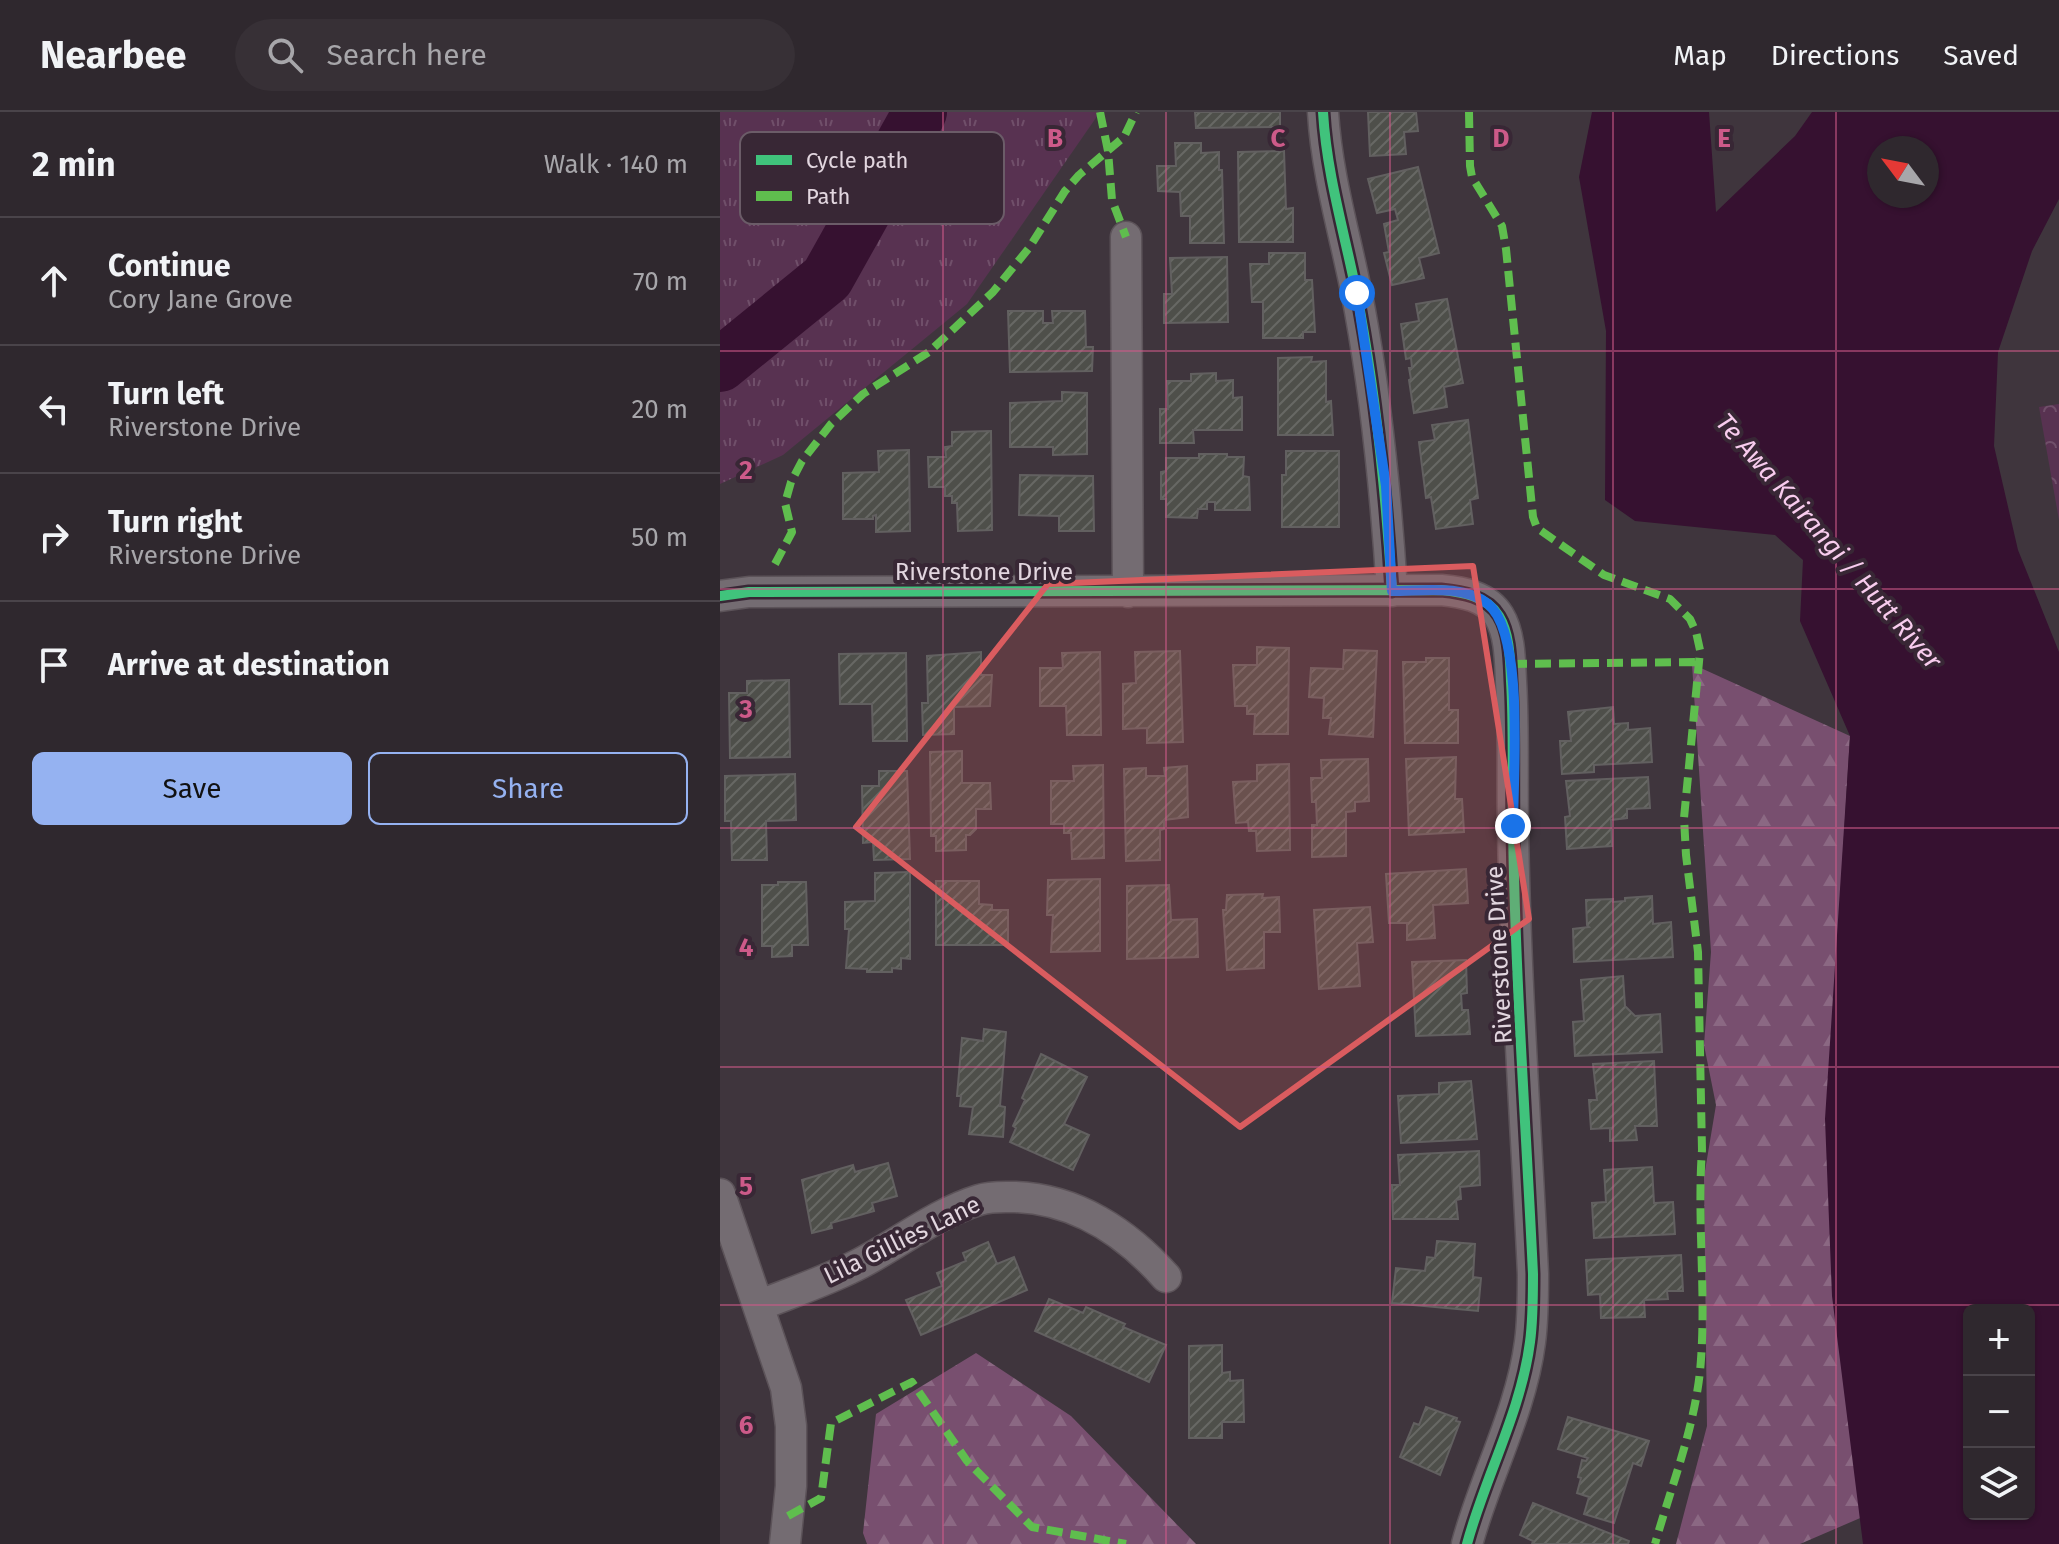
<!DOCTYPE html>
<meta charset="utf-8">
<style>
:root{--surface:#2f282e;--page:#373036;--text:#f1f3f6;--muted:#a7a6aa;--line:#4a444a;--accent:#95b2f1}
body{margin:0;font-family:"Fira Sans",sans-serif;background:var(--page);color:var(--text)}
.controls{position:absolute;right:24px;bottom:24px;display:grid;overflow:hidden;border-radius:12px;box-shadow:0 2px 6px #0004}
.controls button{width:72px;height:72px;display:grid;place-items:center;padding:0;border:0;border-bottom:2px solid var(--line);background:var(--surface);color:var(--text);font:40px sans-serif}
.compass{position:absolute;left:1147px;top:24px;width:72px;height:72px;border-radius:50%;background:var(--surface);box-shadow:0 2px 6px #0004;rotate:302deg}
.stop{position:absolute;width:24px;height:24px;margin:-18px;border:6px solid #1a73e8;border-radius:50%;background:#fff}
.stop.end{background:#1a73e8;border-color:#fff;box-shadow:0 2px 8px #0008}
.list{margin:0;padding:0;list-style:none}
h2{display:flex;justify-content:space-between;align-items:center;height:104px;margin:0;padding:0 32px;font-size:34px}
h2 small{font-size:26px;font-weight:400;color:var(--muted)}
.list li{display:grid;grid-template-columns:52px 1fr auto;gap:24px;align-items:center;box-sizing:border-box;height:128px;padding:0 32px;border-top:2px solid var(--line)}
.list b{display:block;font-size:30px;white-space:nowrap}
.list p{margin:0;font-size:26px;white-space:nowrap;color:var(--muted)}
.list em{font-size:26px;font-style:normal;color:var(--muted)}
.actions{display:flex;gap:16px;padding:24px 32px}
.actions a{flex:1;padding:18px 0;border:2px solid var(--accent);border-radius:12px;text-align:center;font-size:28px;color:var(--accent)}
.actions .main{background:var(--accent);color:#111}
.icon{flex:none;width:44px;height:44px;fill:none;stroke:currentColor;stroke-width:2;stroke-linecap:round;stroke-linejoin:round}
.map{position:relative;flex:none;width:1339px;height:1432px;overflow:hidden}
header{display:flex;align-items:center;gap:48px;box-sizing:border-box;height:112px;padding:0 40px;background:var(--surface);border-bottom:2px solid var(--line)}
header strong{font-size:38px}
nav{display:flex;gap:44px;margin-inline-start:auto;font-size:28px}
.search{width:560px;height:72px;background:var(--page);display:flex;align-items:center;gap:20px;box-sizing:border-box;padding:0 28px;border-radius:44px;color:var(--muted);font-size:30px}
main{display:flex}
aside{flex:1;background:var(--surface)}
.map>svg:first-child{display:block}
.grass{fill:url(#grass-tufts)}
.forest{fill:url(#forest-firs)}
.park{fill:url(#park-crowns)}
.water{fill:#361130;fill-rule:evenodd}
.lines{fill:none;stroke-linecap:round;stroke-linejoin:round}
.river{stroke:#361130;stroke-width:54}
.building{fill:url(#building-hatch);stroke:#626060;stroke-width:2}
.minor-casing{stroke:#5c5359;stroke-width:33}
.minor{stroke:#746c72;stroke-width:30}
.quiet{stroke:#5fbe4e;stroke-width:8;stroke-dasharray:16 8;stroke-linecap:butt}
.cycleway-casing{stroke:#382735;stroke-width:15}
.cycleway{stroke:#40c37c;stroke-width:10}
.route{stroke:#1a73e8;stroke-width:10}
.marked{fill:#da5c5f;fill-opacity:0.2;stroke:#da5c5f;stroke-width:6;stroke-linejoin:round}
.grid{fill:none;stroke:#cd5a89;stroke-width:2;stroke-opacity:0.55}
.labels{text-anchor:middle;stroke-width:8;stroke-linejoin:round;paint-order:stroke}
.street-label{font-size:24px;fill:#e2d6df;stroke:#382735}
.water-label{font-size:26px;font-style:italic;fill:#f8ccee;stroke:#382735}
.key{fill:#382735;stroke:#6b5c68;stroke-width:2}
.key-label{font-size:22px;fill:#e2d6df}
.grid-label{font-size:26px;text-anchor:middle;font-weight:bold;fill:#cd5a89;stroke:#382735;stroke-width:8;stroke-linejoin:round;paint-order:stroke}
</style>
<header>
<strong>Nearbee</strong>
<div class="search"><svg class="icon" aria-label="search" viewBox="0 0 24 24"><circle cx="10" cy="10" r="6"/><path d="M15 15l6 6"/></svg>Search here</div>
<nav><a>Map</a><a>Directions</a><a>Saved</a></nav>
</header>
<main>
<aside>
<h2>2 min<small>Walk · 140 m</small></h2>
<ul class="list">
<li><svg class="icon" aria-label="ahead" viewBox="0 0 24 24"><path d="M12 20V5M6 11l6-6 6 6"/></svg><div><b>Continue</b><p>Cory Jane Grove</p></div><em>70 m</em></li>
<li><svg class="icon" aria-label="left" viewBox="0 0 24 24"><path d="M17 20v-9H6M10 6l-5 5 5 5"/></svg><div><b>Turn left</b><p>Riverstone Drive</p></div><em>20 m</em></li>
<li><svg class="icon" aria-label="right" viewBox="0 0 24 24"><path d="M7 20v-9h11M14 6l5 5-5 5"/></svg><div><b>Turn right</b><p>Riverstone Drive</p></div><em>50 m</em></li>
<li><svg class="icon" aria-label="arrive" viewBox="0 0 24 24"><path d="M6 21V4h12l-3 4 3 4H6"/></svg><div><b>Arrive at destination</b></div></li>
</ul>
<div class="actions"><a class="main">Save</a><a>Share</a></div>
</aside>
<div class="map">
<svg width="1339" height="1432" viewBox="0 0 1339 1432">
<defs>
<pattern id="grass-tufts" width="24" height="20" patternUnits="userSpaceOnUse" patternTransform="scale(2)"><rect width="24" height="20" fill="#583251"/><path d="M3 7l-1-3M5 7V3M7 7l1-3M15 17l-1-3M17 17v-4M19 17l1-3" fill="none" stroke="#704f6a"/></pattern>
<pattern id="forest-firs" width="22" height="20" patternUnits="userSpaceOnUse" patternTransform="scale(2)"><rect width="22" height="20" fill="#784f6f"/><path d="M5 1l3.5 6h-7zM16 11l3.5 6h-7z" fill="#8b6883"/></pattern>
<pattern id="park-crowns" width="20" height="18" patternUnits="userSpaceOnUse" patternTransform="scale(2)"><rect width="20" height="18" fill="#583251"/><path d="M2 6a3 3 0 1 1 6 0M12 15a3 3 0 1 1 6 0" fill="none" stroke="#704f6a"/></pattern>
<pattern id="building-hatch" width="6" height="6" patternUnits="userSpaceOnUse" patternTransform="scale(2)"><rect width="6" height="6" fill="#4e4f4a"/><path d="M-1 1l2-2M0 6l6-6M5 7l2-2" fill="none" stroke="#676864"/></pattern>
</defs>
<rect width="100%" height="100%" fill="#3f353d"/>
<!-- grass -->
<path class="grass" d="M0,0H380L247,192L63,343L0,372Z"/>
<!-- forest -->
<path class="forest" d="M972,552L1130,624L1117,838L1168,1394L1080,1432H956L987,1314L984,1065L996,993L984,933L991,840Z
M256,1241L351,1304L476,1432H147L143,1421L156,1302Z"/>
<!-- park -->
<path class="park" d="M1339,292V408L1319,295Z"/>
<!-- water -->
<path class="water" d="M872,0H989L996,100L1075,24L1092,0H1339V87L1312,139L1278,240L1274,334L1298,438L1339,540V1432H1143L1112,1184L1105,1007L1130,624L1080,509L1083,448L1055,423L915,409L885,388L886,219L859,65ZM1159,36H1207V84H1159ZM1249,1198H1309V1402H1249Z"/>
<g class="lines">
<!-- river -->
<path class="river" d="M0,253L107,166L200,0"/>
</g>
<!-- building -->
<path class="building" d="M475,0H560V15L476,16Z
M648,0H696L698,19L684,20L686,42L650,44Z
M455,31H481V41L499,40V58H502L504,131H470V104H461L460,80L438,79L437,54H456Z
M564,39L566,97L573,96V130H519L518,40Z
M698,55L719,141L699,146L704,166L672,173L664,141L669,140L664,112L678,108L675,97L657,101L648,67Z
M549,141H585V168H592L595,220H583V226H543V190H532L530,152H549Z
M507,145L508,210L444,211V182H452L450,146Z
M727,187L743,271L724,275L727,295L694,301L689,268L691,267L689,256H692L691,246L686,247L681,212L699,209L696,192Z
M288,199H323V211H333L332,199H365L366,235H373L372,259L290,260Z
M592,245L591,250L606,249V290L611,289L613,323H558V246Z
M496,261V269L513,268V286L522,285V318H473L474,331H440V297H448L447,269H471V262Z
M342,280L367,281V342L333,343V335H290V291L342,289Z
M748,308L758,386L750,388L753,412L716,417L711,385L706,386L699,330L715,328L712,313Z
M271,319L272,418L238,419L237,391H232V384H225V375H209L208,345H226L225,335L232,334V320Z
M189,338L190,419L156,420V403L153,404V407H123V361L159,360L158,339Z
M566,339H619V415H562V363H566Z
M479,342H507V345H524L523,364L529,365L530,398H495V390H487V397H478L477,406L446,405V387H441V360L446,359V346H479Z
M300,363L373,364L374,419H339V404L299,403Z
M537,535L569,536L568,622H534L535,602H527V594H515L513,553H537Z
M624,538L657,539L653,625L609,622L611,606H603L604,586L589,585L591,556L623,557Z
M460,539L463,630L427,631V616L403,617V572L416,571L415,540Z
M261,540V563H272L270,594L234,595V622L203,623L202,591H208L207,544Z
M380,540L381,623H347L346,594H320V556H343L342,541Z
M186,541L187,629H153L152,592H120L119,542Z
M706,546H729V598H738V631H685L683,550H706Z
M69,568L70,645L10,646L9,581H27V569Z
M893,595L894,612L908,611V618L930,616L932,650L874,653V660L842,662L840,629H851L848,600Z
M242,639V671H270L271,697H256V717L250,723H246V738L216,739V724H211L210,640Z
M736,645L735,687H742L744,720L689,723L686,647Z
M648,647L649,689L635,690V699L626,700V744L592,745V713H597L596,690H592L591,666H602L601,648Z
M569,652L570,738L537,739L536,719H529L528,710L516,711L513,670L537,669V653Z
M383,653L384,746L352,747L351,721H344V712H331V669H354L353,654Z
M467,654L468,705L444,708V717L440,718V748L406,749L404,657L426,656V664H445L444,656Z
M159,659H187L190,747L154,748L153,730L143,731L142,674H159Z
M75,662L76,708L46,709L47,748H12L11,709H5V664Z
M928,665L930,696L907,697V706L891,708L892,734L847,737L845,705L850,704L846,669Z
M746,757L748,791L713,793L715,826L687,828V811H669L666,762Z
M190,760V847L181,846V857L172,856V860H147V857L126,856L129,817H125V790L155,789V761Z
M380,767V839L331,840L333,803H327L328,768Z
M216,769H259V792L272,793V798H288V833H216Z
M58,770H86L88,833H72V844L52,845V834H42V773H58Z
M449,773L451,808L477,807L478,845L407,847V774Z
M543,782L542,786L559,785L560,820H544V856L507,858L503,798H506L507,783Z
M932,784L933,812L951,810L953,845L854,850L853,817L869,815L867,813L866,788L893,787V790L905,789V786Z
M650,795L653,830L637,831L640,874L599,877L594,798Z
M746,848L747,881L741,882L742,898H748L750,922L696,924L692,850Z
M903,864L905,894L915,904L940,902L942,940L855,944L853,910L864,909L861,868Z
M264,917L286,920L280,994L285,995L283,1025L249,1022L253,995L240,994L241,984H237L242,926L263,929Z
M321,942L367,965L344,1012L369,1023L353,1058L290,1030L296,1016L293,1014L305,988L302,986Z
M934,949L937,1014H915L917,1028L890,1029V1016L871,1017L869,988H877L873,952Z
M751,969L757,1027L681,1031L678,984L719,982V971Z
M759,1039L760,1073L740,1075L741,1087L736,1088L738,1107H673L672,1073H680L678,1043Z
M168,1051L177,1084L152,1091L154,1099L111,1111L112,1116L92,1121L82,1068L133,1053L135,1060Z
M932,1055L934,1091L953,1090L955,1122L874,1126L872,1091L886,1090L884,1058Z
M717,1129L755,1132L753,1165L761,1166L758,1199L672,1191L676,1156L705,1159L707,1145L715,1146Z
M268,1130L277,1152L294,1145L307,1178L201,1223L186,1188L222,1174L217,1161L246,1149L243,1141Z
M961,1143L963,1179H947L948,1187L924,1188L925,1205L881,1206L880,1182L868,1183L866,1148Z
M329,1187L363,1201L366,1195L405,1212L403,1215L446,1233L429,1270L315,1219Z
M502,1233V1261L510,1260V1269L523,1268L524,1310H502V1326H469V1234Z
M706,1295L737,1306L736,1309L740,1310L720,1363L680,1345L694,1311L699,1313Z
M848,1305L929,1329L921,1354L913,1351L894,1411L864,1402L869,1385L857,1381L861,1366L858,1365L862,1348L866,1349L868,1346L838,1337Z
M813,1391L909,1429L908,1432H812L813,1429L800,1423Z"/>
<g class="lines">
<defs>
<path id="minor" d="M603,0C607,68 628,132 640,199C657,292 666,384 672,479
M406,125L408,480
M0,484L29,480L721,478C742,480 767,484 779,504C790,522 790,548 791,569C794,618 792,665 793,714C795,863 806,1013 813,1162C813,1185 813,1208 810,1230C801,1300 765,1365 747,1432
M0,1082L66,1276L71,1314V1374L65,1432
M40,1193C73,1180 109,1168 141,1151C179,1131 217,1101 259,1088C271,1084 283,1085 295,1085C356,1087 407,1121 446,1165"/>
</defs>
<!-- minor casing -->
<use href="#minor" class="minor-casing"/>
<!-- minor -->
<use href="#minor" class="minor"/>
<!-- quiet -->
<path class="quiet" d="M380,0L388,39L392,88L406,125
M749,0L750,54L752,65L782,114L786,137L813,405L817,416L884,463L950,487L970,507L976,520L980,538L979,550L964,706L966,743L978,840L982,1038C977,1108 986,1178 981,1247C977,1311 952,1371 935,1432
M55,452L72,420L65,391L71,370L82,349L111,312L143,282L209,240L273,180L309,136L345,79L359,63L404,25L416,0
M791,552L979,550
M68,1404L101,1386L111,1311L192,1270L247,1349L312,1415L406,1432"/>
<defs>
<path id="cycleway" d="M603,0C607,68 628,132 640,199C657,292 666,384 672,479
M0,484L29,480L721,478C742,480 767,484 779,504C790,522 790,548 791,569C794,618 792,665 793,714C795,863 806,1013 813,1162C813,1185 813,1208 810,1230C801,1300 765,1365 747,1432"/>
</defs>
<!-- cycleway casing -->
<use href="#cycleway" class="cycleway-casing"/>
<!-- cycleway -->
<use href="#cycleway" class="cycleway"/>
</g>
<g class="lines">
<!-- route -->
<path class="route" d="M637,181L666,374L672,479C703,479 743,472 768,492C805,521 793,667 793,714"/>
</g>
<!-- marked area -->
<path class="marked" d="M753,454L809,807L520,1015L136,715L328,472Z"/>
<!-- grid -->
<path class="grid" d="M223,0V1432M446,0V1432M670,0V1432M893,0V1432M1116,0V1432M0,239H1339M0,477H1339M0,716H1339M0,955H1339M0,1193H1339"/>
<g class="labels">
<!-- street labels -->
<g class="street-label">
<text x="264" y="468">Riverstone Drive</text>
<text transform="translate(779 843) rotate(-93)" y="8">Riverstone Drive</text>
<text transform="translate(182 1128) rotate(-26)" y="8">Lila Gillies Lane</text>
</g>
<!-- water labels -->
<g class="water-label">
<text transform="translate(1109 429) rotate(49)" y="9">Te Awa Kairangi / Hutt River</text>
</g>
</g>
<!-- legend -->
<rect x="20" y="20" width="264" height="92" rx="12" class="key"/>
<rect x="36" y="43" width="36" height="10" fill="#40c37c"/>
<rect x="36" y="79" width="36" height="10" fill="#5fbe4e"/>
<g class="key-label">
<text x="86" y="56">Cycle path</text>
<text x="86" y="92">Path</text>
</g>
<g class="grid-label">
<text x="335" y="35">B</text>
<text x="558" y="35">C</text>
<text x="781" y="35">D</text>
<text x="1004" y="35">E</text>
<text x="26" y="367">2</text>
<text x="26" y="606">3</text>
<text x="26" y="844">4</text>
<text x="26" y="1083">5</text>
<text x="26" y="1322">6</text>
</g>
</svg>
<div class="controls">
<button>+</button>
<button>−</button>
<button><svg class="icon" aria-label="layers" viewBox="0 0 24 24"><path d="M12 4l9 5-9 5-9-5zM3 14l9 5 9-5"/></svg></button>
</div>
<svg class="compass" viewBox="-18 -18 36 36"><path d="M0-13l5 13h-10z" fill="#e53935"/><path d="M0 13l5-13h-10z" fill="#a7a6aa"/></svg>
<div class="stop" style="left:637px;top:181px"></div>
<div class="stop end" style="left:793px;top:714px"></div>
</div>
</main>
